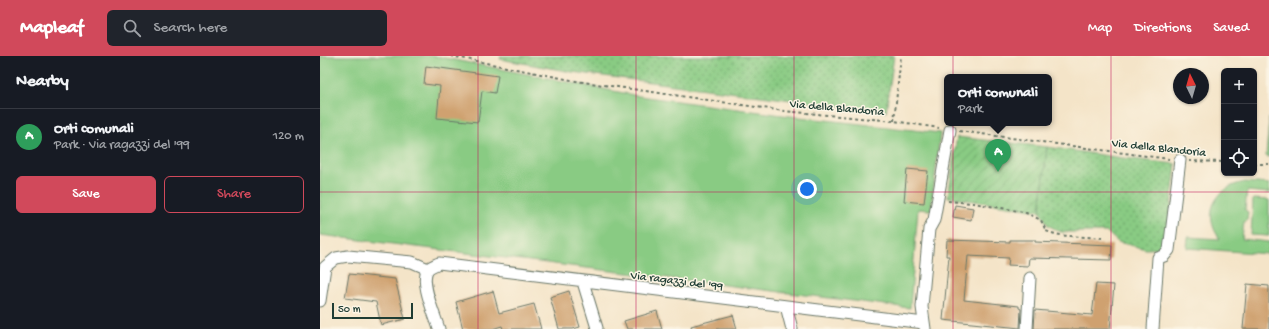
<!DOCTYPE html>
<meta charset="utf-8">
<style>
:root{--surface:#171b24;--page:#20242c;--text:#f1f3f6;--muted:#9ea1a6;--line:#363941;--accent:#d1495b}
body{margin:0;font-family:"Gochi Hand",sans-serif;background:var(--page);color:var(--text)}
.controls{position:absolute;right:12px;top:12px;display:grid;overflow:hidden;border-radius:6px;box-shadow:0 1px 3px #0004}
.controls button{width:36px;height:36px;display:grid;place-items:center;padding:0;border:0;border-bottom:1px solid var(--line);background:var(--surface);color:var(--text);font:20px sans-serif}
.compass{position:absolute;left:853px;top:12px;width:36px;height:36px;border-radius:50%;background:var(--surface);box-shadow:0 1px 3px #0004;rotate:355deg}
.scale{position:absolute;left:12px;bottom:10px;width:81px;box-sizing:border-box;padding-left:4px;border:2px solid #1f3d34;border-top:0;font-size:11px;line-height:14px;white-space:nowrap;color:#1f3d34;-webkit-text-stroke:3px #fcf5e5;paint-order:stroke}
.you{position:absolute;left:487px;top:133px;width:14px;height:14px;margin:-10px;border:3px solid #fff;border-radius:50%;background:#1a73e8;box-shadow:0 0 0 6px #1a73e833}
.badge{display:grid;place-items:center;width:26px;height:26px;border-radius:50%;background:var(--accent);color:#fff;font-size:13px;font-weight:700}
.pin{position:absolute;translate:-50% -33px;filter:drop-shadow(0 1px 2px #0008)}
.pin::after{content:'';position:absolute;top:21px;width:14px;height:12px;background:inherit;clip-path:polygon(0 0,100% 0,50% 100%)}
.popup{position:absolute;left:624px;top:18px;width:108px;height:52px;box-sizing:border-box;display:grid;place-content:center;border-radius:6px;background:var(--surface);filter:drop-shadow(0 1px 3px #0005);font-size:13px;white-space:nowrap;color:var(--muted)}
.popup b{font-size:15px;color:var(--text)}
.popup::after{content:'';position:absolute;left:50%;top:100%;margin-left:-8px;border:8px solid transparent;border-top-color:var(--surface)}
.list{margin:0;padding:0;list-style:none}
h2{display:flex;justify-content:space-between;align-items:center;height:52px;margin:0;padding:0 16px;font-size:17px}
h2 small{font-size:13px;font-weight:400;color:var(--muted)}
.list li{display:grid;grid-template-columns:26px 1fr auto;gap:12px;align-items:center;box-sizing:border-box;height:56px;padding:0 16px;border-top:1px solid var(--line)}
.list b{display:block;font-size:15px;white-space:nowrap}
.list p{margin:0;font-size:13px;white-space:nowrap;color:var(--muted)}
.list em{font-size:13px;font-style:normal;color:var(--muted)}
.actions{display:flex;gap:8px;padding:12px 16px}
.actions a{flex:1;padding:9px 0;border:1px solid var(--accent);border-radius:6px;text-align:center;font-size:14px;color:var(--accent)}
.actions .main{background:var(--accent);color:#fff}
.icon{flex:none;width:22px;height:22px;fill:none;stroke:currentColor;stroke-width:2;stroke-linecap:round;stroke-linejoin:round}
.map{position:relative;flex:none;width:949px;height:273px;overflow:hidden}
header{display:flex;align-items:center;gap:24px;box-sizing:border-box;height:56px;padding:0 20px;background:var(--accent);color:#fff}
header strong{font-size:19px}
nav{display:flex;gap:22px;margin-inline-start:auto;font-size:14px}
.search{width:280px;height:36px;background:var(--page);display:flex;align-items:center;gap:10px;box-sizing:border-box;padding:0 14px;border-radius:6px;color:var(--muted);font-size:15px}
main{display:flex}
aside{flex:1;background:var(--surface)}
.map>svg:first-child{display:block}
.grass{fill:url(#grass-dots);stroke:#54845c}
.garden{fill:url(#garden-furrows);stroke:#54845c}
.pitch{fill:#89cb83;stroke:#54845c}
.building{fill:#cfa170}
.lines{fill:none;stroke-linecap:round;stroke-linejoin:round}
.minor-casing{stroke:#6a7768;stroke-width:13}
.path{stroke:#6a7768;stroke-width:2;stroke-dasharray:3 3;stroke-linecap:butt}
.minor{stroke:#fff;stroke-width:11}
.grid{fill:none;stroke:#c2185b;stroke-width:1;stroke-opacity:0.55}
.labels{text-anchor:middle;stroke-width:3;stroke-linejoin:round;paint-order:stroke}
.street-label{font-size:12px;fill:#1f3d34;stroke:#fcf5e5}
</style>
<header>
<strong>Mapleaf</strong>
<div class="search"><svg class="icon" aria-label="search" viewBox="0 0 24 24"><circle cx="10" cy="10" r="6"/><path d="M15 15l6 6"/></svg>Search here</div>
<nav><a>Map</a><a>Directions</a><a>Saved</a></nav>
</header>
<main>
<aside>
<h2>Nearby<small></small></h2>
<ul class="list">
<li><span class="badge" style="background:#2e9e5b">A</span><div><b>Orti comunali</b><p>Park · Via ragazzi del '99</p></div><em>120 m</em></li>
</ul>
<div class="actions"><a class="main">Save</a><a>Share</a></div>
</aside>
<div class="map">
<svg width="949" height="273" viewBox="0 0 949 273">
<defs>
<pattern id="grass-dots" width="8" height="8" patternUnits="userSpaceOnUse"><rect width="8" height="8" fill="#89cb83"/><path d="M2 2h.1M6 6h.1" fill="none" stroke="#6fa66c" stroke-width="1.8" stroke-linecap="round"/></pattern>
<pattern id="garden-furrows" width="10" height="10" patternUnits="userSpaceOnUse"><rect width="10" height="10" fill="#89cb83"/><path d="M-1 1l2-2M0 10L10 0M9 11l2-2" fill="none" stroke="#6fa66c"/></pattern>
</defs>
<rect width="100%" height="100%" fill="#fcf5e5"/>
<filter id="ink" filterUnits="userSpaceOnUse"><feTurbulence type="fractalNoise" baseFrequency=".025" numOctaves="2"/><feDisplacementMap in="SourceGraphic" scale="8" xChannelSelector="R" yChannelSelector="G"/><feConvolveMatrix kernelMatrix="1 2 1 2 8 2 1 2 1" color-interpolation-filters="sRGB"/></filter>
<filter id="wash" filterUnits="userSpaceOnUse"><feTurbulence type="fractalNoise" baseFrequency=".012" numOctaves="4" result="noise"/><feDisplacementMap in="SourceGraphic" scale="16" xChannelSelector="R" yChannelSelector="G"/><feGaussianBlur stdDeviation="0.9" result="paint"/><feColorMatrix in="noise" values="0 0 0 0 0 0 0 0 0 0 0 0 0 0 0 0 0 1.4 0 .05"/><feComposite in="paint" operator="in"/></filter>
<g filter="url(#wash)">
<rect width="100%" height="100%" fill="#f4e4c8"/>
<!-- grass -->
<path class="grass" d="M181,0H574L566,56L252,16L180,3Z
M949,62V101L946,100Z
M727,91L803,102L856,108L846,192L826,193L798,186L787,176H741L728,169L720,155Z"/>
<!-- garden -->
<path class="garden" d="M637,81L727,91L720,155L628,141Z"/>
<!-- pitch -->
<path class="pitch" d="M0,0H114L319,40L470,60L620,77L611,154L598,153L590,252L0,179Z
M925,126L949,128V137L927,135L925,154L928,156L927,164L924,166L922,183L949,186V198L867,192L868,181L900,183C881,158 895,131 925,126Z
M933,143L949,144V180L931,179Z"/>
<g id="blocks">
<!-- building -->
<path class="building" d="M106,10L178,20L175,37L162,35L158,66L117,62L120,30L104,28Z
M587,113L608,115L604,147L584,145Z
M635,149L653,152L651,164L633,161Z
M627,184L690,186V184H715V186L792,189L791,204L709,202L708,210L688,209L689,202L648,200L644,244L699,250V252L701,253L700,272L623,264L629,200H626Z
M29,218L75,223L85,263L61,269L56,246L25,242Z
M776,228L794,229L790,273H714L715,254L772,259Z
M927,228L949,230V273H923Z
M173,235L179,257L214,248L221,273H183L182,270L172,273H143L136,246Z
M249,235L260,271L253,273H239L230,241Z
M337,255L342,273H307L304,265Z
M413,259L417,273H372L371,270Z"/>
</g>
</g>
<g filter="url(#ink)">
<use href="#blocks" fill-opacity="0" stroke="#6a7768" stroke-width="1"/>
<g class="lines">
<defs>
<path id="minor" d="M263,226L277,272
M0,245L5,211L16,202L28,200L92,206L108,213
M466,250L472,273
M119,273C115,259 99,225 108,213C111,210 115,209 119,207L604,267
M605,273L602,251L609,173L614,164L630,74
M707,273L710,222
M833,273L838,202L844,200L849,194L860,104"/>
</defs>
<!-- minor casing -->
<use href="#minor" class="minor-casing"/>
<!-- path -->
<path class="path" d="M131,0L256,25L464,55L574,65L619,72
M574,65L581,0
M639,75L849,103
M869,105L904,106
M934,108H949
M628,145L653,147L704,156L721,164L726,175C744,182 763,180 782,182"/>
<!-- minor -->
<use href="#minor" class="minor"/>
</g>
</g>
<!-- grid -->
<path class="grid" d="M158,0V273M316,0V273M474,0V273M633,0V273M791,0V273M0,136H949"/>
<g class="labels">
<!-- street labels -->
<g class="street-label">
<text transform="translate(517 51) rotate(5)" y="4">Via della Blandoria</text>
<text transform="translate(839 91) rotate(6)" y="4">Via della Blandoria</text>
<text transform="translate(357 224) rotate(7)" y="4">Via ragazzi del '99</text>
</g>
</g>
</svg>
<div class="controls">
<button>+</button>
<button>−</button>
<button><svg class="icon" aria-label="locate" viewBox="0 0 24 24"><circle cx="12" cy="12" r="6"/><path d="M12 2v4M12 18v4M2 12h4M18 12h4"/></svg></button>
</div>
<svg class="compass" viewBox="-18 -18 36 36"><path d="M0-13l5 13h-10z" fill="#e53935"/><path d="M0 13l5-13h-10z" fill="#9ea1a6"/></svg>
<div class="scale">50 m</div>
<div class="you"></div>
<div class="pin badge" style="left:678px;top:116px;background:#2e9e5b">A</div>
<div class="popup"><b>Orti comunali</b>Park</div>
</div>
</main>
